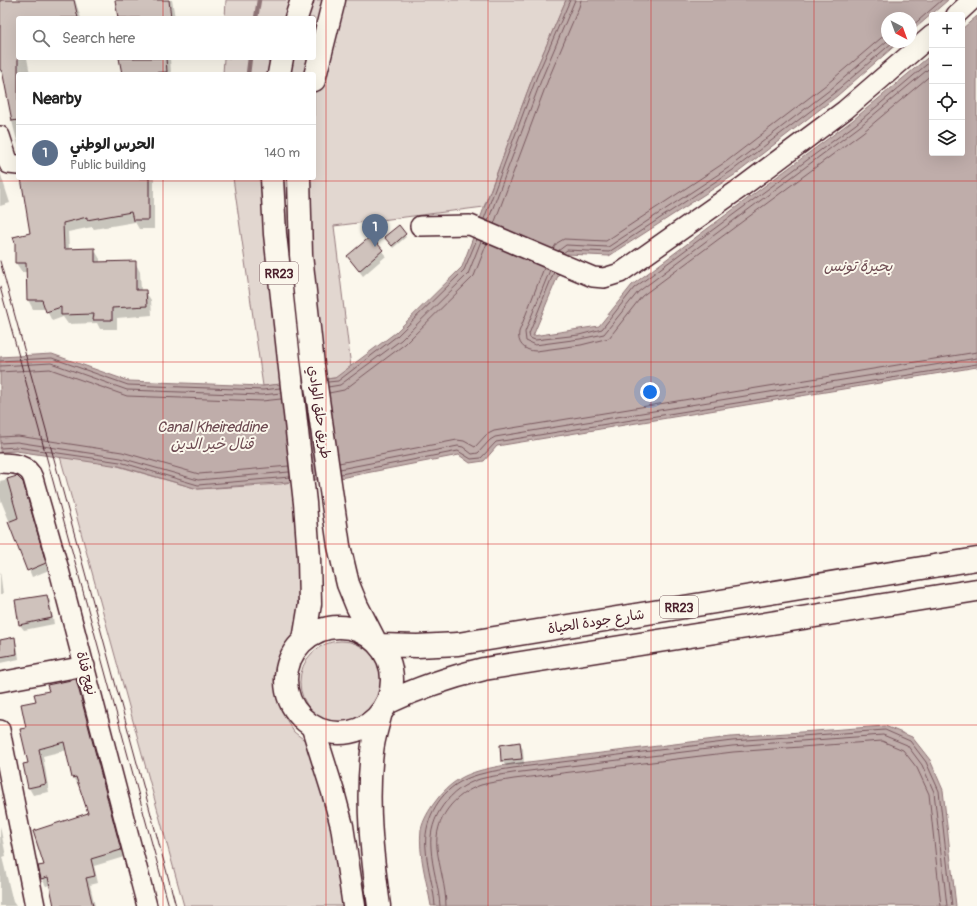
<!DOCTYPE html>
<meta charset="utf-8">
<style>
:root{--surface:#fff;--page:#f6f6f6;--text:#222;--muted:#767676;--line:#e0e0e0;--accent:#1a73e8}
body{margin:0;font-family:Pangolin,"Playpen Sans Arabic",sans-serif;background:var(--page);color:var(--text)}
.controls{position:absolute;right:12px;top:12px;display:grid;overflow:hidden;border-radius:4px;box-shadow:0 4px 16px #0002}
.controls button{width:36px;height:36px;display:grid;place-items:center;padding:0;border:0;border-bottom:1px solid var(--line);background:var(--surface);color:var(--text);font:20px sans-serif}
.compass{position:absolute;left:881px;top:12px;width:36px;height:36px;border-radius:50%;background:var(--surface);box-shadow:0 4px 16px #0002;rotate:139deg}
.you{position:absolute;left:650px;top:392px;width:14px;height:14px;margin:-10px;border:3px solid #fff;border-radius:50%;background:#1a73e8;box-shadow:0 0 0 6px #1a73e833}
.badge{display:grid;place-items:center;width:26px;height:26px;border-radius:50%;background:var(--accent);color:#fff;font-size:13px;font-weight:700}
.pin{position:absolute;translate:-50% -33px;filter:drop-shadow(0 1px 2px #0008)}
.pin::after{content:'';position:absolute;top:21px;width:14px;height:12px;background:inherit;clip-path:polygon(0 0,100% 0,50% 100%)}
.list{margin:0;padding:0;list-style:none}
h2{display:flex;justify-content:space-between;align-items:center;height:52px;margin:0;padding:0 16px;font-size:17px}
h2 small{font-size:13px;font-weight:400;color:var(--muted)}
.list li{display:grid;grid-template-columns:26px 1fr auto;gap:12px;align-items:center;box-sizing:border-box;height:56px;padding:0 16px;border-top:1px solid var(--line)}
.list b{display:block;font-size:15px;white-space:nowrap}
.list p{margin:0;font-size:13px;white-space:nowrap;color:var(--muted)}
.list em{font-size:13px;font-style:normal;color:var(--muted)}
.icon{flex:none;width:22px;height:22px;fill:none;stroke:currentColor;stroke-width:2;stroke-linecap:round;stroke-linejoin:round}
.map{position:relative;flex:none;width:977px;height:906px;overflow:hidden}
.search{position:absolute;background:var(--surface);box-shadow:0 4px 16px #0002;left:16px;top:16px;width:300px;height:44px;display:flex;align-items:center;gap:10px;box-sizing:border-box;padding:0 14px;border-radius:4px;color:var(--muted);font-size:15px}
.panel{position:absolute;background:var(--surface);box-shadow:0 4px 16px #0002;left:16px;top:72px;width:300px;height:108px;border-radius:4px}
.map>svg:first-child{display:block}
.green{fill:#e2d7d0;stroke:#967b7e}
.water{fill:#bfadaa;stroke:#907477}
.shadow{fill:#0003}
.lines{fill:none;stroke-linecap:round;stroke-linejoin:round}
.shore{stroke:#79585e;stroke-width:1}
.stream{stroke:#907477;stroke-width:4.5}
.building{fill:#cfc2bc;stroke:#4a1f2b}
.minor-casing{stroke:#4a1f2b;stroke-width:22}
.major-casing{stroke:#4a1f2b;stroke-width:25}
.highway-casing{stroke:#4a1f2b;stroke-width:25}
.minor{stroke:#fbf7ec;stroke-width:19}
.major{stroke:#fbf7ec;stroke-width:22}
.highway{stroke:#fbf7ec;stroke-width:22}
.tram{stroke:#4a1f2b;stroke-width:1}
.grid{fill:none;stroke:#d62828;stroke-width:1;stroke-opacity:0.55}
.labels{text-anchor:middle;stroke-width:4;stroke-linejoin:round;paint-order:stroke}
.shield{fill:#fbf7ec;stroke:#7f6065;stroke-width:1}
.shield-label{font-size:13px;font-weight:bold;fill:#4a1f2b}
.street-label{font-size:14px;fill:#4a1f2b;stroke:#fbf7ec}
.water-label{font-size:15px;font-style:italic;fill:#6d4a51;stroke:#fbf7ec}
</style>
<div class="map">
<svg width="977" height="906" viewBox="0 0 977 906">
<rect width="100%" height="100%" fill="#fbf7ec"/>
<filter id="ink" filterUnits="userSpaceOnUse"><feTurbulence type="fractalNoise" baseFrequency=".025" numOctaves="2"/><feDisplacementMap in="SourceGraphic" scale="8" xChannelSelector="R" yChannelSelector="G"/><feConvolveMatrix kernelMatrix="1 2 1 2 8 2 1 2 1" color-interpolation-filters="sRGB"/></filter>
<g filter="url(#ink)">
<!-- green -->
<path class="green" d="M226,0H566L534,74L484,207L334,226L352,376L263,386L233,178H314V74H223L224,58H314V18H225Z
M58,449L198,489L281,484L295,481L301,539L296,636L286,649L277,672L279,693L286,719L294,732L311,745L333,800L345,906H184Z
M300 682a41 41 0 1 1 82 0a41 41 0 1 1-82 0Z"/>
<!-- water -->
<path class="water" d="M566,0H948L911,32V18H887V42H899L837,96L736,174L609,256L567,254L533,336L599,326L632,285L853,120L932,54V153H962V29L977,16V367L497,446L484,461L470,463L459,455L340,478L198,489L119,466L16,451L0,452V357L52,354L128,381L263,386L335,378L395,333L462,267L534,74Z
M885,726L912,737L930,760L943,790L956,906H431C427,882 418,854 421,830C423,820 429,810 435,802C456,773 478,770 512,764L731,737Z"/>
<!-- shadow -->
<path class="shadow" d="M0,0H75L81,18H18V58H27L30,74H18V145L12,121H13L5,79L0,71Z
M116,0H172L175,18H119Z
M120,58H170L171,74H123Z
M0,172L10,203L0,206Z
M22,178H154V229H139L135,222L94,229L92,227L68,232L69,250L94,249L100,259V263L135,262L140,272L141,291H145L151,300L152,315L117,318V329H100L97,323L68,324L63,317L52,321L46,309H33L28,300L27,272H22L16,263L31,234Z
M398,227L406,237L393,248L387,240Z
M371,238L386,256L363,276L348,257Z
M17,477L25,488L49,570L32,577L0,498V481Z
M0,571L3,594H0Z
M47,596L50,601L54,624L24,630L20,625Z
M14,638L17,644L19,659L0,663V641Z
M76,680L80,687L124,857L94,866L98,883L90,885L95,906H59L50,885L46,886L42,879L46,866L89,814L80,784L78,785L73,778L67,750L43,756L49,792L33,795L29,788L27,729L37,702L50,691Z
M519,744L523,749L524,764L506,766L502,761L501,746Z
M0,826L6,856L2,857L13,902L16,906H0Z"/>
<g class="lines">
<!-- shore -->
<path class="shore" d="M911,27L942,0
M484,219L537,76L570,0
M488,221L542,78L575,0
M494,224L548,80L579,7L581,0
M553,249L557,243L564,239L606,241L727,161L827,84L887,33
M558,251L566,245L608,247L731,166L831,89L887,41
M563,253L567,250L609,252L733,170L834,93L893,42
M544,268L519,332C517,343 524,351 536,351L581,345L609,338L642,296L863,132L932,74
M550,270L525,332L526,341L535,345L580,339L604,334L638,292L859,127L932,66
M554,272L529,334L530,338L535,340L579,335L602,329L634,288L856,124L932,60
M0,361L52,358L128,385L263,390L280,388
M0,366L51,363L127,390L262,395L281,393
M0,372L50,369L127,396L262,401L281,399
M328,382L338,381L397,336L464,270L477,239
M328,387L340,385L401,340L468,274L481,241
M329,393L344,390L405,344L474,276L487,243
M0,437L18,436L122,452L199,474L289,466
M0,443L17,442L121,458L198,480L289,472
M0,448L17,447L120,462L198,485L290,477
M339,463L457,440L464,441L475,447L486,435L494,431L977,352
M340,469L458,446L463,447L472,454L478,453L490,440L495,437L977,358
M341,474L458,451L471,459L481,458L496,442L977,364
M435,906C434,887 427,868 426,849C423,823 437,795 460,782C476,773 495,771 513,768L732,741L885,730L910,741L926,762L939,791L952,906
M440,906C439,887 432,868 431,848C428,817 450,788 480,779C491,776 502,775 513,773L732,746L883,735L907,745L922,765L934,792L947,906
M446,906C446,887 439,867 437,848C434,819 454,794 481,785C491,782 503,781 514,779L733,752L882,741L903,750L917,768L929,794L941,906"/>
<!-- stream -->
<path class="stream" d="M256,18L259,0
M248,74L250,58"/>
</g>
<!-- building -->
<path class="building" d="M0,0H74L78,18H18V120L12,121L2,70H0Z
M115,0H169L171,18H118Z
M119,58H166L167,72L122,74Z
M21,178H149V220H133L131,212L87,220V217L63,223L64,249L95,248V262L136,261V290H146L147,306L112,308V320H93L94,314L61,315V307L46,312L42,300H27L26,263H15V243L13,237L30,233Z
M399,225L406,234L392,246L384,237Z
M371,236L383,250L359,271L347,256Z
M17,476L23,482L46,563L27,571L8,522L18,518L7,479Z
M47,595L52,618L19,625L15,600Z
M15,637L17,654L0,657V640Z
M76,679L121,850L91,859L95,876L86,878L93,906H54L48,877L41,879L38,866L44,865L33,831L88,813L76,777L72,778L64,742L39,749L46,784L28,788L23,764L28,763L20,729L26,728L21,704L36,701L34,694L49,691L47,685Z
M520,742L522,759L501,761L500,745Z"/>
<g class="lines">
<defs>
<path id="minor" d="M956,15L972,0
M0,136L9,164L18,165
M420,226L470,225L593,277L604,278L620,273L742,187L845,110L932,35
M0,463C13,463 28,464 33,478L58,566L147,906
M0,682L85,666
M0,730L35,906"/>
<path id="major" d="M313,728L333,792L342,826L354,906
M379,906C372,855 366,804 372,752C373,740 377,728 380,716"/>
<path id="highway" d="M296,18L302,0
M279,74L282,58
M314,80L334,0
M272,178L275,234L305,503L309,558L310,604L304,640
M299,178L301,255L313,365L339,546L348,584L357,606L374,639
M286 680a53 53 0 1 1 106 0a53 53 0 1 1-106 0Z
M380,645L417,646L458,644L977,559
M389,702C420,687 451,677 484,669L977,590"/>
</defs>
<!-- minor casing -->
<use href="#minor" class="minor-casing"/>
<!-- major casing -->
<use href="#major" class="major-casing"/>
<!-- highway casing -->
<use href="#highway" class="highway-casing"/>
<!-- minor -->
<use href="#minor" class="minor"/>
<!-- major -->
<use href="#major" class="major"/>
<!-- highway -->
<use href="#highway" class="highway"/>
<!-- tram -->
<path class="tram" d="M0,261L176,906
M0,287L169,906"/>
</g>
</g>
<!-- grid -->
<path class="grid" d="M163,0V18M326,0V906M488,0V906M651,0V906M814,0V906M163,58V74M163,178V906M0,181H977M0,362H977M0,544H977M0,725H977"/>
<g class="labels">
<!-- shield labels -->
<g class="shield">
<rect x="260" y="262" width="38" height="22" rx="3"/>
<rect x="660" y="596" width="38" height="22" rx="3"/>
</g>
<g class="shield-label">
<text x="279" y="278">RR23</text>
<text x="679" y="612">RR23</text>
</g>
<!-- street labels -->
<g class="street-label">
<text transform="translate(320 412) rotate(82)" y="5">طريق حلق الوادي</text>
<text transform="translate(596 621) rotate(-9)" y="5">شارع جودة الحياة</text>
<text transform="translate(87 673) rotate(75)" y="5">نهج قناة</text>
</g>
<!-- water labels -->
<g class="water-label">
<text x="858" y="271">بحيرة تونس</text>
<text x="212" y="432">Canal Kheireddine<tspan x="212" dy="17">قنال خير الدين</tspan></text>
</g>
</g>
</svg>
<div class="controls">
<button>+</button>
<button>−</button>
<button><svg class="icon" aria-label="locate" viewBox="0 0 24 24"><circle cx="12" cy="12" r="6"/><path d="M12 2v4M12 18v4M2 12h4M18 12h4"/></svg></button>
<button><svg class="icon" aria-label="layers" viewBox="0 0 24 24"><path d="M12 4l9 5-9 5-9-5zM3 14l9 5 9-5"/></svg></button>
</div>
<svg class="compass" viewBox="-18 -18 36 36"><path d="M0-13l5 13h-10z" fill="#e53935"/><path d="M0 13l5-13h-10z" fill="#767676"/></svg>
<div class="you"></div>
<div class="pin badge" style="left:375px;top:247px;background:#5c6f8a">1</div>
<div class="search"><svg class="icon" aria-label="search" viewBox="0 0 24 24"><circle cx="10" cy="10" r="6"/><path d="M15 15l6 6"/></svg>Search here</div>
<section class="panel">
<h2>Nearby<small></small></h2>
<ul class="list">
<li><span class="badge" style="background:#5c6f8a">1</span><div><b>الحرس الوطني</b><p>Public building</p></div><em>140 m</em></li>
</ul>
</section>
</div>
